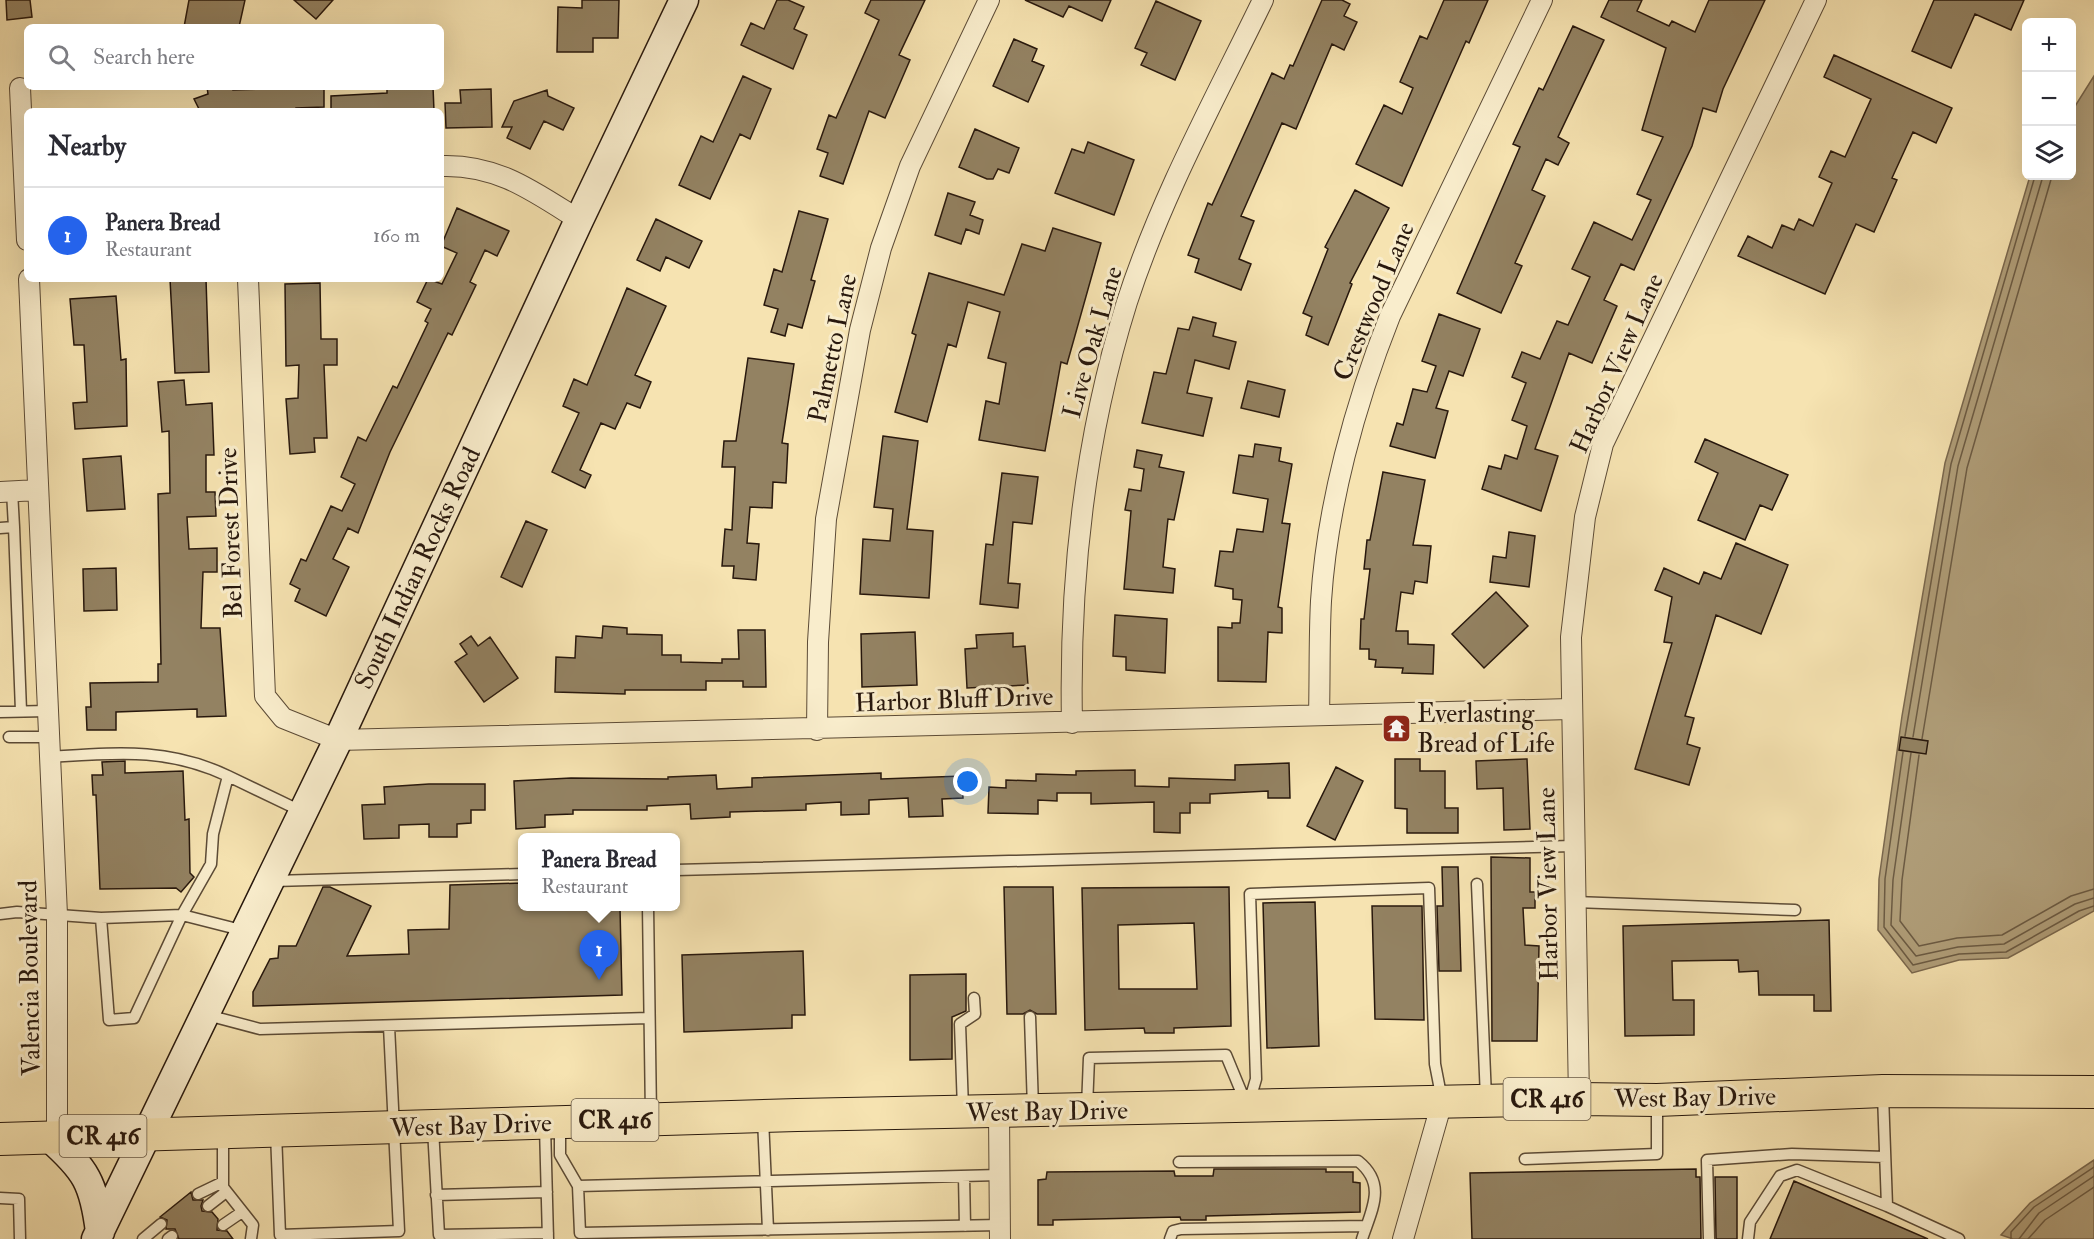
<!DOCTYPE html>
<meta charset="utf-8">
<style>
:root{--surface:#fff;--page:#f2f2f3;--text:#2b2b33;--muted:#7c7c81;--line:#e1e1e2;--accent:#2563eb}
body{margin:0;font-family:"IM FELL Double Pica",serif;background:var(--page);color:var(--text)}
.controls{position:absolute;right:18px;top:18px;display:grid;overflow:hidden;border-radius:9px;box-shadow:0 6px 24px #0002}
.controls button{width:54px;height:54px;display:grid;place-items:center;padding:0;border:0;border-bottom:2px solid var(--line);background:var(--surface);color:var(--text);font:30px sans-serif}
.you{position:absolute;left:968px;top:782px;width:21px;height:21px;margin:-15px;border:4px solid #fff;border-radius:50%;background:#1a73e8;box-shadow:0 0 0 9px #1a73e833}
.badge{display:grid;place-items:center;width:39px;height:39px;border-radius:50%;background:var(--accent);color:#fff;font-size:20px;font-weight:700}
.pin{position:absolute;translate:-50% -50px;filter:drop-shadow(0 2px 3px #0008)}
.pin::after{content:'';position:absolute;top:32px;width:21px;height:18px;background:inherit;clip-path:polygon(0 0,100% 0,50% 100%)}
.popup{position:absolute;left:518px;top:833px;width:162px;height:78px;box-sizing:border-box;display:grid;place-content:center;border-radius:9px;background:var(--surface);filter:drop-shadow(0 2px 4px #0005);font-size:20px;white-space:nowrap;color:var(--muted)}
.popup b{font-size:22px;color:var(--text)}
.popup::after{content:'';position:absolute;left:50%;top:100%;margin-left:-12px;border:12px solid transparent;border-top-color:var(--surface)}
.list{margin:0;padding:0;list-style:none}
h2{display:flex;justify-content:space-between;align-items:center;height:78px;margin:0;padding:0 24px;font-size:26px}
h2 small{font-size:20px;font-weight:400;color:var(--muted)}
.list li{display:grid;grid-template-columns:39px 1fr auto;gap:18px;align-items:center;box-sizing:border-box;height:96px;padding:0 24px;border-top:2px solid var(--line)}
.list b{display:block;font-size:22px;white-space:nowrap}
.list p{margin:0;font-size:20px;white-space:nowrap;color:var(--muted)}
.list em{font-size:20px;font-style:normal;color:var(--muted)}
.icon{flex:none;width:33px;height:33px;fill:none;stroke:currentColor;stroke-width:2;stroke-linecap:round;stroke-linejoin:round}
.map{position:relative;flex:none;width:2094px;height:1239px;overflow:hidden}
.search{position:absolute;background:var(--surface);box-shadow:0 6px 24px #0002;left:24px;top:24px;width:420px;height:66px;display:flex;align-items:center;gap:15px;box-sizing:border-box;padding:0 21px;border-radius:9px;color:var(--muted);font-size:22px}
.panel{position:absolute;background:var(--surface);box-shadow:0 6px 24px #0002;left:24px;top:108px;width:420px;height:174px;border-radius:9px}
.map>svg:first-child{display:block}
.water{fill:#b09e79;stroke:#7a684e;stroke-width:1.5}
.lines{fill:none;stroke-linecap:round;stroke-linejoin:round}
.shore{stroke:#6c5b43;stroke-width:1.5}
.building{fill:#938262;stroke:#28180d;stroke-width:1.5;fill-rule:evenodd}
.lane-casing{stroke:#5c4b36;stroke-width:13}
.street-casing{stroke:#5c4b36;stroke-width:22}
.secondary-casing{stroke:#28180d;stroke-width:31}
.primary-casing{stroke:#28180d;stroke-width:34}
.lane{stroke:#f9edcc;stroke-width:10}
.street{stroke:#f9edcc;stroke-width:20}
.secondary{stroke:#f9edcc;stroke-width:28}
.primary{stroke:#f6e3b1;stroke-width:32}
.labels{text-anchor:middle;stroke-width:6;stroke-linejoin:round;paint-order:stroke}
.shield{fill:#f9edcc;stroke:#675846;stroke-width:1.5}
.shield-label{font-size:24px;font-weight:bold;fill:#28180d}
.street-label{font-size:26px;fill:#28180d;stroke:#f9edcc}
.poi-label{font-size:26px;fill:#28180d;stroke:#f9edcc;text-anchor:start}
</style>
<div class="map">
<svg width="2094" height="1239" viewBox="0 0 2094 1239">
<rect width="100%" height="100%" fill="#f6e3b1"/>
<filter id="stains"><feTurbulence type="fractalNoise" baseFrequency=".00333" numOctaves="4"/><feColorMatrix values="0 0 0 0 .2 0 0 0 0 .09 0 0 0 0 .02 0 0 0 .5 -.17"/></filter>
<radialGradient id="worn" r=".72"><stop offset=".6" stop-color="#630" stop-opacity="0"/><stop offset="1" stop-color="#630" stop-opacity=".3"/></radialGradient>
<!-- water -->
<path class="water" d="M2094,76V911L2008,958L1959,960L1912,973L1878,930L1879,879L1902,716L1945,463L2030,176H2072V111Z
M2094,1160V1239H2013L2001,1235L2030,1203Z"/>
<g class="lines">
<!-- shore -->
<path class="shore" d="M1905,736L1951,464L2035,176
M1913,737L1958,466L2043,176
M1922,739L1967,468L2052,176
M1903,752L1885,879L1884,927L1913,965L1959,954L2006,952L2079,911L2094,906
M1911,753L1893,880L1891,925L1916,956L1958,947L2004,944L2075,904L2094,898
M1919,755L1902,880L1900,921L1919,946L1957,938L2002,935L2071,896L2094,889
M2011,1239V1232L2034,1207L2094,1167
M2019,1239L2039,1213L2094,1176
M2028,1239L2045,1220L2094,1187"/>
</g>
<!-- building -->
<path class="building" d="M6,0H30L32,17L7,20Z
M189,0H245L239,27H184Z
M294,0H333L316,19Z
M582,0H619L618,38H593V52H557L558,7L582,8Z
M777,0H788L804,7L794,29L807,35L793,69L741,45L751,23L764,29Z
M871,0H925L899,55L910,60L885,118L869,111L843,184L820,176L828,153L817,149L829,115L836,118L879,20L865,13Z
M1025,0H1111L1102,21L1069,6L1063,17Z
M1322,0H1342L1350,4L1344,16L1357,22L1344,50L1332,44L1296,129L1282,123L1241,216L1254,221L1239,259L1251,264L1241,290L1195,272L1199,259L1188,255L1208,203L1212,205L1272,73L1284,79L1290,65L1293,66Z
M1444,0H1488L1469,43L1466,41L1402,186L1356,164L1384,105L1402,114L1413,88L1400,82L1420,36L1427,39Z
M1609,0H1642L1637,11L1669,26L1672,21L1695,32L1709,0H1765L1723,89L1716,112L1703,108L1692,146L1634,270L1621,264L1604,300L1617,306L1592,363L1569,353L1535,449L1558,456L1541,511L1482,489L1489,466L1501,469L1505,455L1517,459L1527,426L1512,420L1526,383L1512,377L1522,352L1540,359L1557,321L1568,325L1590,277L1572,269L1594,222L1632,240L1651,200L1637,194L1663,137L1642,130L1666,48L1601,17Z
M1934,0H2024L2011,30L1975,14L1951,68L1912,51Z
M1156,1L1201,21L1175,80L1141,65L1147,53L1135,48Z
M1573,26L1604,40L1558,137L1569,143L1558,165L1546,159L1532,190L1545,196L1515,263L1522,266L1501,313L1457,293L1520,147L1513,144L1539,88L1543,90Z
M1014,39L1037,49L1032,61L1044,66L1028,102L993,86Z
M1834,55L1952,108L1936,143L1913,132L1892,178L1897,180L1874,232L1856,224L1825,294L1738,256L1748,236L1772,248L1782,225L1794,230L1799,219L1813,226L1832,183L1819,177L1831,151L1845,157L1871,99L1824,77Z
M743,76L771,89L750,139L740,134L710,199L679,185L701,136L713,142Z
M207,87H233V90L324,87V107L296,108V111H200L194,99L208,94Z
M387,87H433L434,111H331V96L387,93Z
M491,89L492,127L446,128L445,103H461L460,90Z
M547,90L548,96L574,108L563,130L544,121L530,149L507,138L512,127H502L514,101Z
M975,129L1019,148L1009,173L998,169L993,179H987L959,167Z
M1088,142L1134,160L1114,215L1055,193L1072,149L1084,153Z
M1355,190L1389,208L1350,283L1352,284L1328,345L1306,335L1312,317L1303,313L1328,249L1325,247Z
M948,193L975,202L970,215L983,220L979,234L966,229L961,244L935,235Z
M457,208L509,231L497,256L485,250L470,282L476,285L452,335L448,333L390,452L358,533L348,528L333,559L349,567L326,616L295,601L300,589L290,584L301,559L306,561L331,506L342,511L355,484L341,477L358,437L366,441L393,386L397,388L428,323L425,321L431,309L417,302L428,279L442,284L457,253L441,246Z
M799,211L828,219L811,280L815,281L802,328L788,324L785,336L771,332L778,309L764,305L774,269L782,272Z
M656,219L702,241L689,268L666,257L660,271L637,260Z
M1053,228L1101,243L1067,364L1061,362L1045,451L979,440L986,401L999,404L1006,363L988,358L1000,312L968,302L956,347L948,344L927,422L895,412L916,335L912,333L929,273L1004,295L1022,244L1045,251Z
M170,279H206L209,372L175,373Z
M320,283L321,339H337V365H324L327,438H314L315,452L290,454L286,399L298,398L299,365L286,366L285,284Z
M627,288L666,306L635,375L651,382L640,408L627,403L615,429L601,423L580,470L591,475L585,488L552,472L579,413L563,406L574,379L587,385Z
M116,296L121,360L126,359L127,426L75,429L73,403L87,402L84,345H74L70,299Z
M1439,314L1480,329L1463,376L1449,371L1436,408L1448,411L1435,458L1390,446L1397,423L1403,425L1413,389L1427,392L1436,366L1422,361Z
M1193,317L1216,323L1213,336L1236,342L1229,369L1195,360L1187,393L1212,398L1203,436L1142,423L1154,372L1166,374L1178,328L1189,330Z
M748,358L794,364L782,443L788,444L786,483L773,482L772,508L750,507L747,543L759,544L756,580L733,578L734,566H722L725,529L732,530L735,467H722L724,441H736Z
M184,380L186,405L212,403L214,455H206V492H215L216,516L187,517L189,549L217,548V572H203L201,628H220L226,716L197,717V709L116,712V730H87L86,707H91L90,683L158,682V664H161L158,494L170,493L169,431L162,432L158,382Z
M1248,381L1285,390L1279,417L1241,408Z
M883,436L918,441L907,529L933,531L929,598L860,594L863,539L890,541L893,509L874,507Z
M1705,439L1788,475L1772,510L1760,505L1745,540L1698,520L1718,473L1695,462Z
M1255,444L1281,448L1279,461L1292,464L1282,523L1290,524L1278,607L1282,608V633L1268,632L1266,682L1218,681V627L1232,628V623H1240L1242,600L1233,599V589L1215,586L1220,551L1233,552L1237,529L1263,532L1268,499L1233,493L1239,455L1253,457Z
M1137,450L1162,455L1159,467L1184,472L1174,520L1168,519L1163,567L1175,569L1173,593L1124,589L1131,511L1125,510L1129,489L1141,491L1144,469L1134,467Z
M121,456L125,509L87,511L83,459Z
M1383,472L1425,480L1413,545L1431,546L1427,583L1415,581L1413,594L1401,592L1396,631H1408V644L1434,645L1433,674L1402,673L1403,668L1375,667L1376,660L1369,659V649H1360L1361,619H1364L1370,569H1364L1367,540H1370Z
M1002,473L1038,477L1032,524L1013,522L1008,583L1020,584L1018,608L980,604L986,544L993,545Z
M526,521L547,530L522,587L501,577Z
M1509,532L1535,536L1529,587L1490,582L1493,556L1506,558Z
M1736,543L1788,565L1761,634L1716,615L1685,716L1694,718L1687,744L1700,748L1689,785L1635,769L1672,643L1664,642L1672,597L1655,590L1664,568L1699,584L1704,572L1721,579Z
M116,568L117,610L84,611L83,569Z
M1496,592L1528,626L1484,668L1452,634Z
M1115,615L1167,619L1165,673L1126,670V657L1113,656Z
M603,626L627,628V634L662,635V655H681V662L722,663V659H739L738,630H765L766,687H743V681H706V690H625V694L555,692L556,657L575,658L576,636L602,638Z
M915,632L917,685L862,687L861,634Z
M1013,633V647L1025,646L1028,685L967,688L965,649L977,648L976,635Z
M471,636L478,646L490,637L518,678L484,702L455,662L467,654L460,644Z
M1901,737L1928,741L1926,754L1899,750Z
M1395,759H1420V771H1445V808H1458V833H1407V809L1395,808Z
M1527,759L1530,829L1504,830L1503,788L1477,789L1476,761Z
M125,761V773L183,771L185,820L189,819L190,873L194,877L181,892L176,888L100,889L96,795H93L92,775H103L102,762Z
M1289,763L1290,798H1268V791L1210,794V803H1190V813H1180V833L1154,832V802L1091,804V793H1057V801L1038,800V814L988,813L989,787L1006,788V780L1036,781V774L1076,775V771L1135,770V786L1169,787V778L1235,780V765Z
M1336,767L1363,781L1335,840L1307,826Z
M881,773V779L962,776L963,798L942,799L943,816L909,817L908,798L869,800V814L841,815V802L806,804V810L730,812V817L691,819L690,804L647,806V810H573V814L545,815V827L516,829L514,781L571,778L668,779V777L716,775L717,789L752,787V778Z
M429,784H485V810H471V823L457,824V837H429V824L399,825V838L364,839L362,805L385,804L384,787Z
M1491,857L1530,858V892H1535V908H1523L1525,945L1539,946L1537,1041H1492Z
M1442,867H1458L1461,971H1439L1437,906H1443Z
M522,883V906H551L552,910L620,908L622,995L253,1006V992L270,959L278,958L279,946H296L323,887H330L371,906L347,956L409,954L408,930L449,929L450,885Z
M1004,887H1053L1056,1014H1037L1030,1010L1023,1014H1007Z
M1229,887L1231,1026L1174,1028V1033H1145L1144,1028L1085,1030L1082,888ZM1194,923L1197,989H1119L1118,925Z
M1315,902L1319,1046L1267,1048L1263,903Z
M1372,906H1422L1424,1020L1375,1019Z
M1829,920L1831,1011H1814V995H1759L1758,971L1739,972L1738,960L1672,961L1673,1000H1694V1035L1625,1036L1623,926Z
M803,951L805,1015H792V1028L684,1032L682,955Z
M966,974V1011L952,1017V1059L910,1060V975Z
M1214,1169H1326V1172H1353V1182L1360,1183V1212L1206,1216V1220H1181L1180,1217L1053,1220V1225H1038V1180L1046,1179L1047,1172L1174,1171L1175,1176H1213Z
M1696,1169V1177H1700L1701,1239H1472L1470,1173Z
M1715,1177H1737V1239H1716Z
M1794,1181L1928,1239H1770Z
M191,1192L193,1200H203L201,1206L202,1211L212,1212L218,1219L217,1230L227,1231L233,1239H179L175,1229H166L167,1220L160,1217Z"/>
<g class="lines">
<defs>
<path id="lane" d="M14,527L21,711
M0,528L14,527L12,491
M0,712L48,711
M9,737H50
M50,757C115,753 167,747 228,776
M676,870L1573,846
M274,881L522,874
M1477,884L1486,1098
M1575,902L1795,910
M648,906L651,1116
M0,914L17,912L101,918
M245,931L182,915L101,918L109,1020L134,1018L182,915L211,864L213,834L228,776L303,812
M207,1015L260,1029L649,1018
M1030,1017L1033,1108
M1249,1103L1256,1079L1250,894L1429,888L1435,1064L1442,1100
M1087,1107L1089,1058L1226,1055L1245,1101
M963,1109L960,1024L975,1014L974,998
M763,1119L768,1230
M560,1125V1155L578,1186
M545,1126L548,1239
M433,1129L439,1235L548,1233
M276,1133L280,1235L399,1231L389,1026
M223,1135V1187L253,1225L251,1239
M1525,1159L1657,1154V1103
M1179,1162L1358,1161C1387,1184 1372,1209 1362,1239
M999,1175L578,1186L580,1233L1000,1225
M964,1176L965,1226
M198,1194L223,1182
M436,1195L547,1192
M0,1198L19,1199L20,1239
M208,1206L226,1192
M1887,1206L1959,1239
M223,1225L242,1212
M143,1239L161,1224
M168,1239L172,1236
M1170,1239L1173,1231L1181,1229L1366,1226
M1709,1239L1707,1160L1792,1154L1885,1157
M1748,1239L1750,1222L1780,1176L1797,1170L1887,1206L1883,1095"/>
<path id="street" d="M20,88L27,240
M441,166C497,164 533,191 579,220
M29,279L57,915V1137
M248,279L265,696L283,718L338,740L1570,709
M0,492L38,490
M1319,715C1320,677 1319,639 1321,601C1327,506 1355,404 1390,316L1542,0
M1072,723C1069,580 1084,439 1127,302C1161,197 1215,99 1263,0
M817,730L818,642L826,519L860,330L881,248L910,166L989,0
M1579,1099L1571,637L1585,517L1603,444L1816,0
M999,1112L1000,1239
M1403,1239L1442,1102"/>
<path id="secondary" d="M50,1138C86,1170 94,1183 100,1232
M96,1239L338,740L579,220L684,0"/>
<path id="primary" d="M0,1139L797,1115L1579,1099L1657,1100L1883,1091L2094,1092"/>
</defs>
<!-- lane casing -->
<use href="#lane" class="lane-casing"/>
<!-- street casing -->
<use href="#street" class="street-casing"/>
<!-- secondary casing -->
<use href="#secondary" class="secondary-casing"/>
<!-- primary casing -->
<use href="#primary" class="primary-casing"/>
<!-- lane -->
<use href="#lane" class="lane"/>
<!-- street -->
<use href="#street" class="street"/>
<!-- secondary -->
<use href="#secondary" class="secondary"/>
<!-- primary -->
<use href="#primary" class="primary"/>
</g>
<!-- icons -->
<defs>
<symbol id="temple-square" viewBox="-11 -11 22 22"><rect x="-9" y="-9" width="18" height="18" rx="4" fill="#8f2418" stroke="#f9edcc"/><path d="M0-6L5-2H3V0L6.5 2.5H4V6H1.5V3h-3V6H-4V2.5H-6.5L-3 0V-2H-5Z" fill="#fff"/></symbol>
</defs>
<g fill-rule="evenodd">
<use href="#temple-square" x="1380" y="712" width="33" height="33"/>
</g>
<g class="labels">
<!-- shield labels -->
<g class="shield">
<rect x="1503.5" y="1078" width="87" height="42" rx="4.5"/>
<rect x="571.5" y="1099" width="87" height="42" rx="4.5"/>
<rect x="59.5" y="1115" width="87" height="42" rx="4.5"/>
</g>
<g class="shield-label">
<text x="1547" y="1107">CR 416</text>
<text x="615" y="1128">CR 416</text>
<text x="103" y="1144">CR 416</text>
</g>
<!-- street labels -->
<g class="street-label">
<text transform="translate(1373 301) rotate(-67)" y="9">Crestwood Lane</text>
<text transform="translate(1092 342) rotate(-74)" y="9">Live Oak Lane</text>
<text transform="translate(832 348) rotate(-78)" y="9">Palmetto Lane</text>
<text transform="translate(1616 363) rotate(-66)" y="9">Harbor View Lane</text>
<text transform="translate(230 533) rotate(-92)" y="9">Bel Forest Drive</text>
<text transform="translate(417 568) rotate(-65)" y="9">South Indian Rocks Road</text>
<text transform="translate(954 699) rotate(-2)" y="9">Harbor Bluff Drive</text>
<text transform="translate(1547 884) rotate(-91)" y="9">Harbor View Lane</text>
<text transform="translate(29 978) rotate(-91)" y="9">Valencia Boulevard</text>
<text transform="translate(1695 1097) rotate(-1)" y="9">West Bay Drive</text>
<text transform="translate(1047 1111) rotate(-1)" y="9">West Bay Drive</text>
<text transform="translate(471 1125) rotate(-2)" y="9">West Bay Drive</text>
</g>
<!-- poi labels -->
<g class="poi-label">
<text x="1417" y="722">Everlasting<tspan x="1417" dy="30">Bread of Life</tspan></text>
</g>
</g>
<rect width="100%" height="100%" filter="url(#stains)"/>
<rect width="100%" height="100%" fill="url(#worn)"/>
</svg>
<div class="controls">
<button>+</button>
<button>−</button>
<button><svg class="icon" aria-label="layers" viewBox="0 0 24 24"><path d="M12 4l9 5-9 5-9-5zM3 14l9 5 9-5"/></svg></button>
</div>
<div class="you"></div>
<div class="pin badge" style="left:599px;top:980px">1</div>
<div class="popup"><b>Panera Bread</b>Restaurant</div>
<div class="search"><svg class="icon" aria-label="search" viewBox="0 0 24 24"><circle cx="10" cy="10" r="6"/><path d="M15 15l6 6"/></svg>Search here</div>
<section class="panel">
<h2>Nearby<small></small></h2>
<ul class="list">
<li><span class="badge">1</span><div><b>Panera Bread</b><p>Restaurant</p></div><em>160 m</em></li>
</ul>
</section>
</div>
